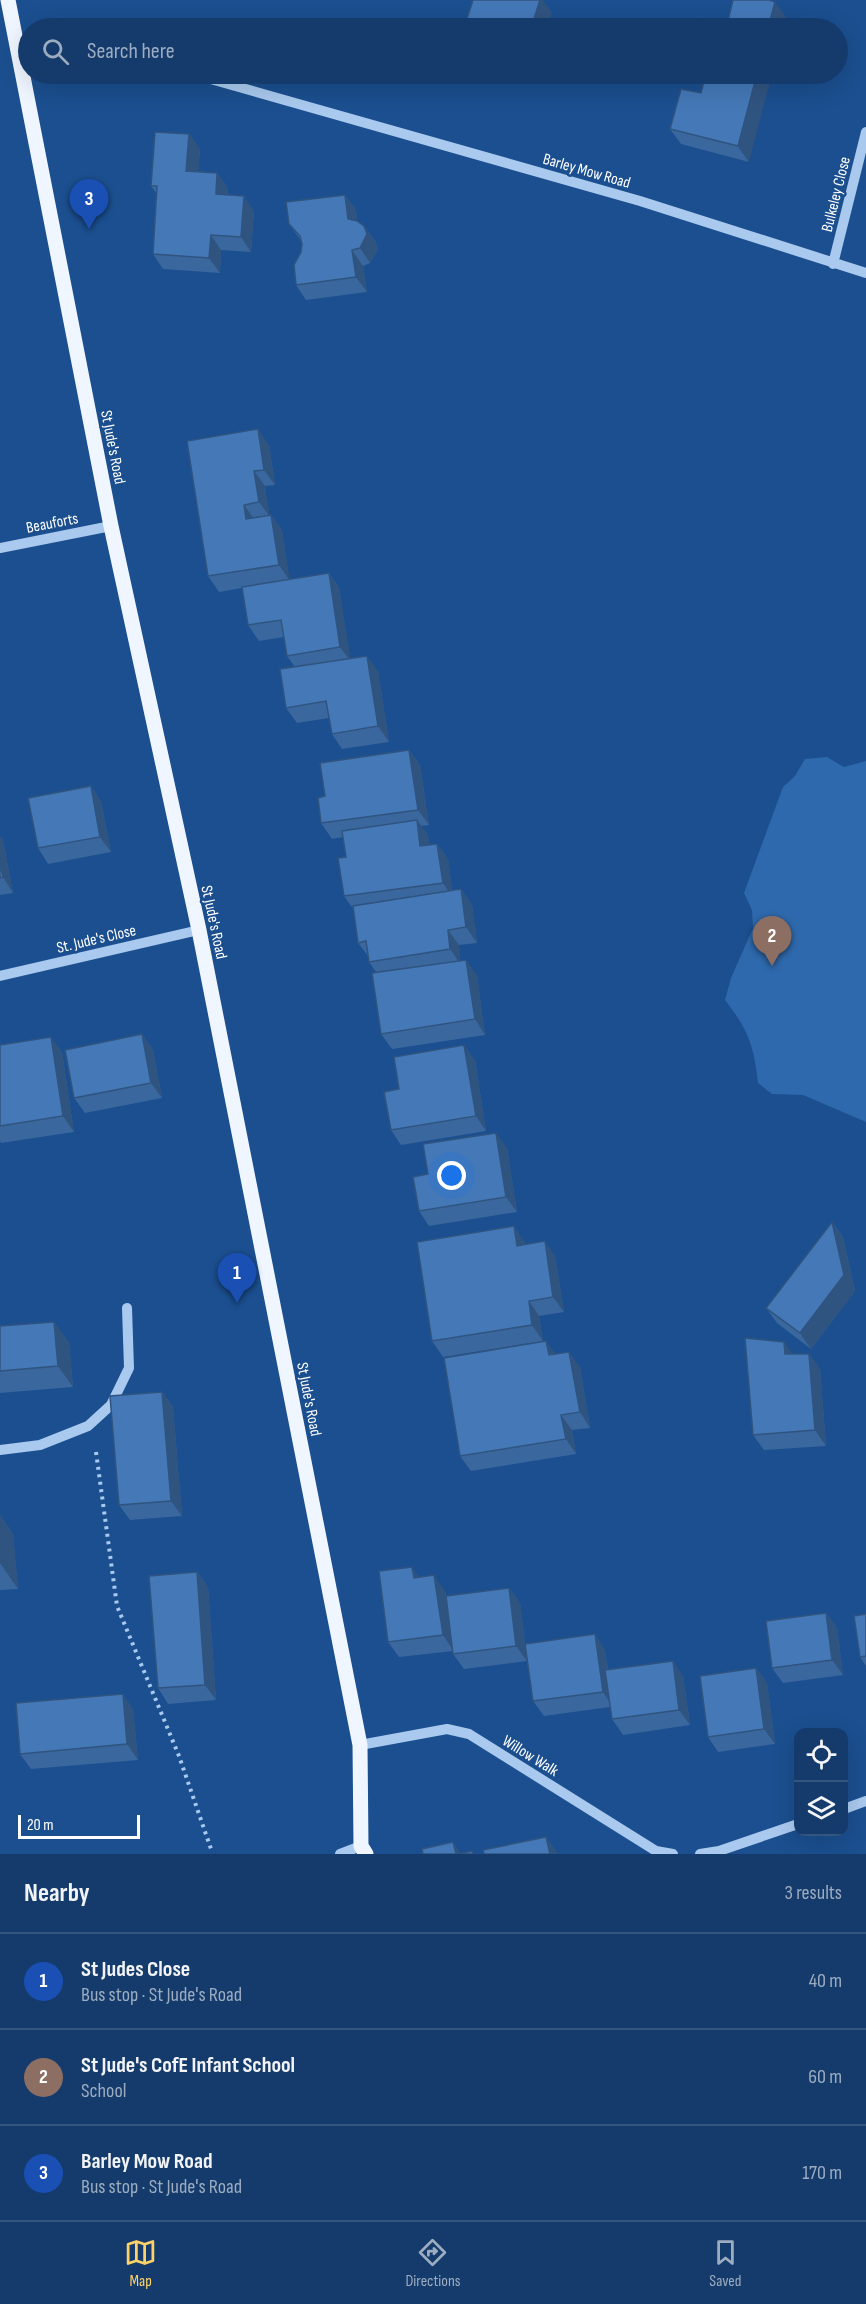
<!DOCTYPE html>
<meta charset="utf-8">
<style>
:root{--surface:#143b6b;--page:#214673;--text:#f1f3f6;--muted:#9dadc1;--line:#33557e;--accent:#ffd166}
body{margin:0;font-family:"Sofia Sans Condensed",sans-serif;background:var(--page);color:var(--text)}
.controls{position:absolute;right:18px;bottom:18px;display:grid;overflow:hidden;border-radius:12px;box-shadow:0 6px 24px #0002}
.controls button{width:54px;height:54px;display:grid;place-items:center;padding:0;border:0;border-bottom:2px solid var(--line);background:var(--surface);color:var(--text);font:30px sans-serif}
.scale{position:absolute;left:18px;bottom:15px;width:122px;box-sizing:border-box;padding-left:6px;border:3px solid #fff;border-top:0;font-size:16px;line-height:21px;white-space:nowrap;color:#fff;-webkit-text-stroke:4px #1b4f8f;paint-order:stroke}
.you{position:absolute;left:452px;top:1176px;width:21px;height:21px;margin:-15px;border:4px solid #fff;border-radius:50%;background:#1a73e8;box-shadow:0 0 0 9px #1a73e833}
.badge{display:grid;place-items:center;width:39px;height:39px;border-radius:50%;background:var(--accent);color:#fff;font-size:20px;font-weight:700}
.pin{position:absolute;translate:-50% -50px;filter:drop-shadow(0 2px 3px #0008)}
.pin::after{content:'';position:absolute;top:32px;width:21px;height:18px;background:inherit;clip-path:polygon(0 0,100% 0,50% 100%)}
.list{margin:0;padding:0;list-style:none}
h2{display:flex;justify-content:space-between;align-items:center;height:78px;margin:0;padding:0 24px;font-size:26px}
h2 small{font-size:20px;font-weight:400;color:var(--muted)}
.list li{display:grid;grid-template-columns:39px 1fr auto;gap:18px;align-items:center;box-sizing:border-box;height:96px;padding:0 24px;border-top:2px solid var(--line)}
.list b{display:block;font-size:22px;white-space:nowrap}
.list p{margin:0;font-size:20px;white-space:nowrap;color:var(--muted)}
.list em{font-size:20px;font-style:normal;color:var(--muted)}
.icon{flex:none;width:33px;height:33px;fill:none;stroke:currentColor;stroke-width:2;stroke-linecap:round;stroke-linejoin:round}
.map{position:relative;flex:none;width:866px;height:1854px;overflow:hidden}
.search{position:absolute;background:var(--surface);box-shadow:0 6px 24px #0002;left:18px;right:18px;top:18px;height:66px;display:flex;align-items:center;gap:15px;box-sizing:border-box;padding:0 21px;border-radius:33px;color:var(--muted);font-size:22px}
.sheet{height:366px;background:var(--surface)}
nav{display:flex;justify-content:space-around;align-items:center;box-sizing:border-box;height:84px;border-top:2px solid var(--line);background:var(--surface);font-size:16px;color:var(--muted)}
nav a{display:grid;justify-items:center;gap:3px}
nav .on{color:var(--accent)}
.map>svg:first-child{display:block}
.green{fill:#2e69ad}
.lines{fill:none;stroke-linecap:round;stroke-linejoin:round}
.path{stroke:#a9c9ee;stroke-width:4;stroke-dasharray:3 4.5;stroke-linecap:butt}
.minor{stroke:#a9c9ee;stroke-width:10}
.major{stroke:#f0f6ff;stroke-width:15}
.wall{fill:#3a679d}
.shaded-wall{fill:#305480}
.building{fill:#4478b7;stroke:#305480;stroke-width:1.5}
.labels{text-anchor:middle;stroke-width:5;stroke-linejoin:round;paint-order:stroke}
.street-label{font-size:16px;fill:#fff;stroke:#1b4f8f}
</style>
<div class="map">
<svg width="866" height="1854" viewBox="0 0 866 1854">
<rect width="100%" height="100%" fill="#1b4f8f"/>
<!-- green -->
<path class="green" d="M827,757L844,767L866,761V1122L803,1095L772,1094L758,1083C754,1045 748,1030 725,1000L731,978L753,928L752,910L744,893L783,787L795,776L805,759Z"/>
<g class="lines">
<!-- path -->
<path class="path" d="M96,1452L117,1606L179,1756L211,1849"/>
<!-- minor -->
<path class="minor" d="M193,74L640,201L866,273
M833,264L866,132
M0,548L111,526
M0,976L199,930
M0,1450L40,1445L88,1426L111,1405L129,1368L127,1308
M360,1745L447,1729L469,1734L656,1851L673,1854
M844,1809L866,1801
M340,1854L361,1846
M700,1854L719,1851L798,1824"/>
<!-- major -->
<path class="major" d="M8,0L111,526L199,930L360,1745L361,1846L366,1854"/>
</g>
<!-- wall -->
<path class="wall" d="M701,93L749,162L681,144L670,129Z
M189,134L200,149L198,171L217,173L228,188V194L254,211L251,252L221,250L220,273L163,269L153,254L156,193L151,186Z
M345,195L356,210L357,221L364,226L375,241L378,249L370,263L363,266L367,292L306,300L296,285L302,244L301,241L289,224Z
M187,441L269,445L275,485L265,486L269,515H271L282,530L289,579L329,573L339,588L350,658L378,671L389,742L342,749L332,734L329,718L297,723L286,708L295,667L287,656L284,637L259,641L248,625L242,588L219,592L208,576Z
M409,750L420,765L429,825L421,826L428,835L429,845L437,844L448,859L452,891L461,889L472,905L477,943L459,945L460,960L477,975L485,1035L392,1049L381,1034L376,972L369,962L368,956L358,943L354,910L344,896L346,857L343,837L332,839L321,823L325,796Z
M91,786L101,802L111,852L48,864L38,848Z
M0,836L3,840L13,893L0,895Z
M142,1034L153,1050L162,1098L85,1113L74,1098Z
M0,1045L62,1052L74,1132L1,1143L0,1141Z
M475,1060L486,1131L401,1145L391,1130L399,1089Z
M507,1148L517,1212L429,1226L419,1211L428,1174Z
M832,1222L843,1237L855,1291L811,1349L777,1323L766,1308Z
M525,1242V1244L555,1256L564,1312L539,1316L543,1341L443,1357L432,1341Z
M54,1322L69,1343L73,1387L0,1393V1326Z
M555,1354L580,1367L590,1428L572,1430L576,1454L471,1471L460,1456Z
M809,1354L820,1369L826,1446L764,1450L753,1435Z
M162,1392L173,1407L182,1516L130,1520L119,1505Z
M0,1515L13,1534L18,1589L0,1590Z
M197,1572L208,1587L216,1700L168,1704L158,1688Z
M419,1577L445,1591L446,1596L509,1588L520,1603L525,1644L605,1650L608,1669L683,1676L690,1725L623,1735L612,1719L610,1707L544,1716L533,1701L527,1661L464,1669L453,1654V1651L399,1657L388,1642Z
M826,1613L837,1628L843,1675L783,1683L772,1668Z
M866,1614V1666L860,1657Z
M756,1668L767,1683L775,1744L718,1752L708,1737Z
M133,1709L138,1760L31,1769L20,1754Z"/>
<!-- shaded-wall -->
<path class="shaded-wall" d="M540,0H543L552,13L547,28H531Z
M775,2L786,17L783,28H768Z
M757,74H772L749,162L738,146Z
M189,134L200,149L197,186L186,171Z
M217,173L228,188L227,209L216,194Z
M345,195L356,210L359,235L348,219Z
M244,196L254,211L251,252L241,237Z
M364,226L375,241L378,249L370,263L360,248Z
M211,235L221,250L220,273L209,258Z
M352,250L363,266L367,292L356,277Z
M258,429L269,445L275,485L264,470Z
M254,471L265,486L270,517L259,502Z
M244,505L255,520L246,519Z
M271,515L282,530L290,581L279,565Z
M329,573L339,588L351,662L340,647Z
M367,656L378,671L389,742L378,726Z
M409,750L420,765L429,825L418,810Z
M91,786L101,802L111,852L100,837Z
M417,820L428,835L431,861L420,846Z
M0,836L3,840L13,893L3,877L0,864Z
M437,844L448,859L453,898L443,883Z
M461,889L472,905L477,943L466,927Z
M448,930L459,945L461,965L450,949Z
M466,960L477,975L485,1035L475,1019Z
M142,1034L153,1050L162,1098L151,1083Z
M51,1037L62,1052L74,1132L63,1116Z
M464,1045L475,1060L486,1131L476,1116Z
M496,1133L507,1148L517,1212L506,1197Z
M832,1222L843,1237L855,1291L811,1349L800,1333Z
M514,1226L525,1242L528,1261L517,1246Z
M545,1241L555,1256L564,1312L553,1297Z
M529,1301L539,1316L543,1341L532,1325Z
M54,1322L69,1343L73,1387L58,1366Z
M546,1341L557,1356L549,1355Z
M784,1342L795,1357L785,1354Z
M569,1352L580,1367L590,1428L580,1412Z
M809,1354L820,1369L826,1446L815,1430Z
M162,1392L173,1407L182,1516L171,1501Z
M561,1415L572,1430L576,1454L566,1439Z
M0,1515L13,1534L18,1589L0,1563Z
M412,1567L423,1582L414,1578Z
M197,1572L208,1587L216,1700L205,1685Z
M434,1575L445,1591L453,1650L443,1635Z
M509,1588L520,1603L527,1661L516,1646Z
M826,1613L837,1628L843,1675L832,1660Z
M595,1634L605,1650L613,1707L603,1692Z
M673,1661L683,1676L690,1725L679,1710Z
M756,1668L767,1683L775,1744L764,1729Z
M123,1694L133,1709L138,1760L127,1744Z
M546,1837L557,1852V1854H550Z
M453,1842L461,1854H456Z"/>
<!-- building -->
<path class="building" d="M473,0H540L531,28H464Z
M733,0H769L775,2L768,28H695L698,18L727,25Z
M706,74H757L738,146L670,129L681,89L701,93Z
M155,132L189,134L186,171L217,173L216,194L244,196L241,237L211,235L209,258L153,254L157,186H151Z
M345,195L348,219L357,221L364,226L367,234L360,248L352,250L356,277L296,285L294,265L301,252L302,244L300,236L289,224L286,202Z
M258,429L264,470L254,471L259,502L244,505L246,519L271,515L279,565L208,576L187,441Z
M329,573L340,647L287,656L281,620L248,625L242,587Z
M367,656L378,726L332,734L326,701L286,708L280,669Z
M409,750L418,810L321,823L318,798L325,796L320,763Z
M91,786L100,837L38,848L28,798Z
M417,820L420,846L437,844L443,883L344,896L338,858L346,857L342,831Z
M0,864L3,877L0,878Z
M461,889L466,927L448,930L450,949L369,962L366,941L358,943L353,906Z
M466,960L475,1019L381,1034L372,973Z
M142,1034L151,1083L74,1098L65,1050Z
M51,1037L63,1116L0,1126V1045Z
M464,1045L476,1116L391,1130L384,1092L399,1089L394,1057Z
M496,1133L506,1197L419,1211L413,1177L428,1174L423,1144Z
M832,1222L844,1275L800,1333L766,1308Z
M514,1226L517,1246L545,1241L553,1297L529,1301L532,1325L432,1341L417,1242Z
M54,1322L58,1366L0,1371V1326Z
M745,1338L784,1342L785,1354H809L815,1430L753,1435Z
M546,1341L549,1355L569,1352L580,1412L561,1415L566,1439L460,1456L444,1358Z
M162,1392L171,1501L119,1505L110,1396Z
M412,1567L414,1578L434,1575L443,1635L388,1642L379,1571Z
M197,1572L205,1685L158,1688L149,1576Z
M509,1588L516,1646L453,1654L446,1596Z
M826,1613L832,1660L772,1668L766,1621Z
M866,1614V1656L860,1657L854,1616Z
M595,1634L603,1692L533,1701L525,1644Z
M673,1661L679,1710L612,1719L605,1670Z
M756,1668L764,1729L708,1737L700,1676Z
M123,1694L127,1744L20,1754L16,1703Z
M546,1837L550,1854H484L483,1850Z
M453,1842L456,1854H423L422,1849Z
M472,1851L473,1854H459Z"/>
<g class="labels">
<!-- street labels -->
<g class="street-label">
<text transform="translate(587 170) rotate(16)" y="6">Barley Mow Road</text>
<text transform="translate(835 194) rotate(-76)" y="6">Bulkeley Close</text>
<text transform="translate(114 447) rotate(79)" y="6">St Jude's Road</text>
<text transform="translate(52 522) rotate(-11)" y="6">Beauforts</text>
<text transform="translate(215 922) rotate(78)" y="6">St Jude's Road</text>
<text transform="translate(96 938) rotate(-13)" y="6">St. Jude's Close</text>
<text transform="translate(310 1399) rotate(79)" y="6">St Jude's Road</text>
<text transform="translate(531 1755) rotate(32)" y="6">Willow Walk</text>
</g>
</g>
</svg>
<div class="controls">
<button><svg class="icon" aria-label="locate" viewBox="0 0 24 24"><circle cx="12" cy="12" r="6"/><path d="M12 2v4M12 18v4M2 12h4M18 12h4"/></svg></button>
<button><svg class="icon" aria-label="layers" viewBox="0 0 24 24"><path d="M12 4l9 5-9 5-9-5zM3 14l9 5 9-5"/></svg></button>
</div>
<div class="scale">20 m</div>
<div class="you"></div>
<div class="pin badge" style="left:237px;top:1303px;background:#1a4fb4">1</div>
<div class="pin badge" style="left:772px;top:966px;background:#8d6e63">2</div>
<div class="pin badge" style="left:89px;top:229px;background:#1a4fb4">3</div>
<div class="search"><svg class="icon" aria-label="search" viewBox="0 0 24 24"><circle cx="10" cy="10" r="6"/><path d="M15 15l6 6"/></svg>Search here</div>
</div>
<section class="sheet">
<h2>Nearby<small>3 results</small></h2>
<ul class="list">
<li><span class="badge" style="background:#1a4fb4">1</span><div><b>St Judes Close</b><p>Bus stop · St Jude's Road</p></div><em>40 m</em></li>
<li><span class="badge" style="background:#8d6e63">2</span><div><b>St Jude's CofE Infant School</b><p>School</p></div><em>60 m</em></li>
<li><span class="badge" style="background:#1a4fb4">3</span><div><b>Barley Mow Road</b><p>Bus stop · St Jude's Road</p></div><em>170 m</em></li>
</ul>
</section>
<nav>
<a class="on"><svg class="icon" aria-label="map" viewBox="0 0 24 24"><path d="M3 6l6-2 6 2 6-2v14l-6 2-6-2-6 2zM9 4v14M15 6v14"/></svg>Map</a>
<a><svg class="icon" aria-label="directions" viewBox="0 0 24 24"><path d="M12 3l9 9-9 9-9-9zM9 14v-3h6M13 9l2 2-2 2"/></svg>Directions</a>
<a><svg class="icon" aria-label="saved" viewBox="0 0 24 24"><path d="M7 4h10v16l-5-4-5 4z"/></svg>Saved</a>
</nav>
